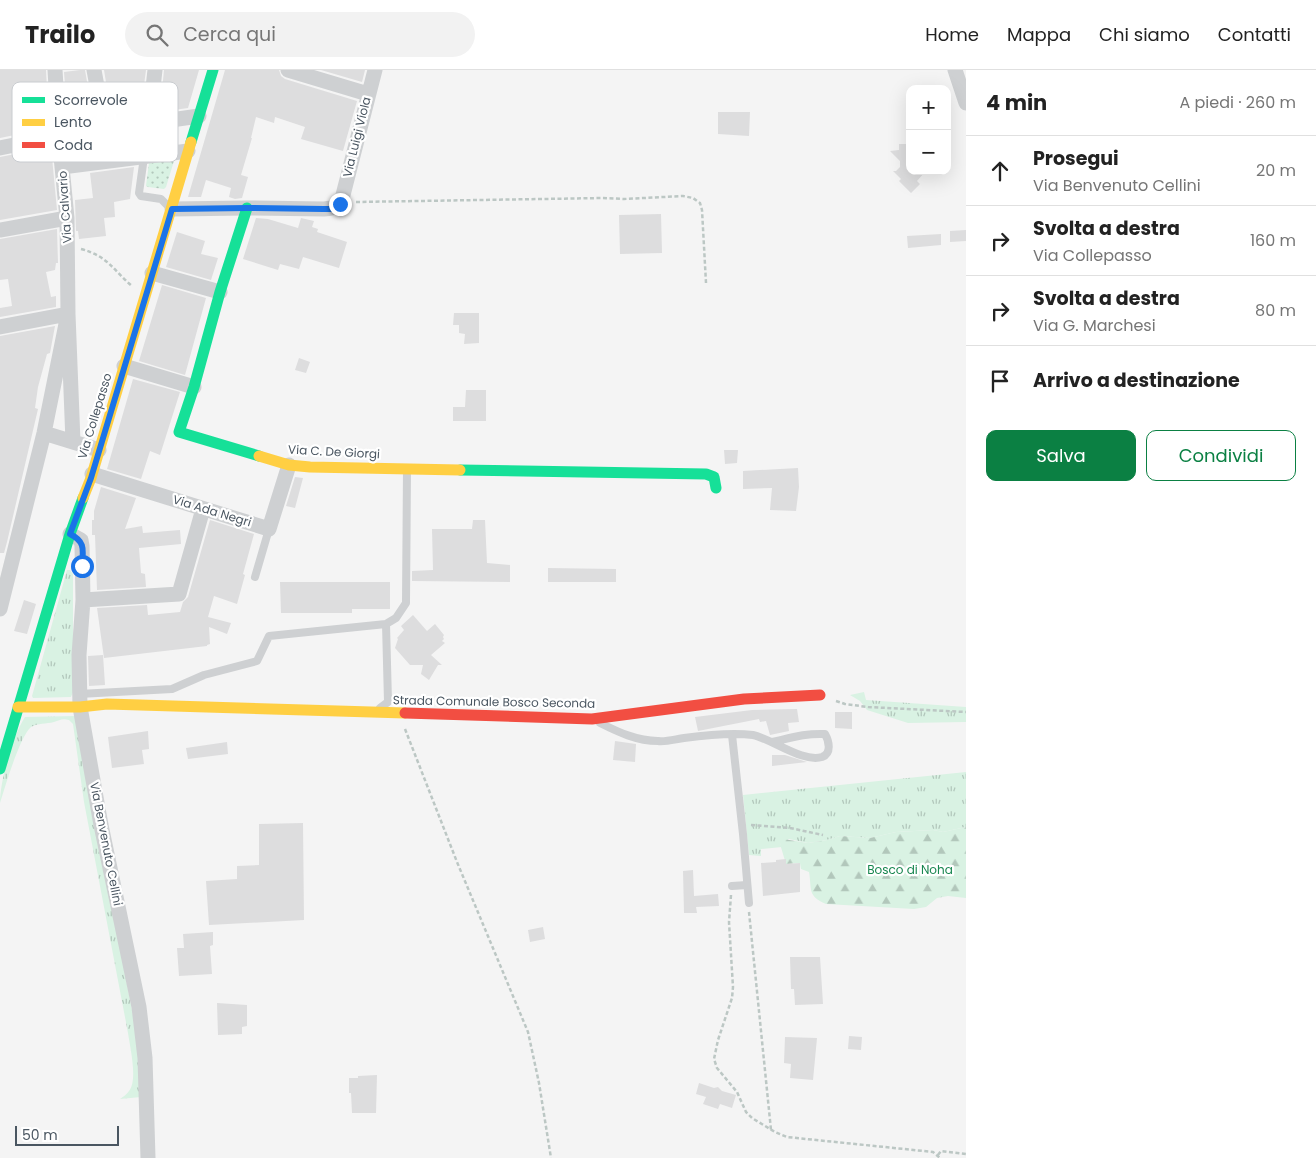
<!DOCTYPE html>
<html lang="it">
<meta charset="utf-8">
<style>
:root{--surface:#fff;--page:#f2f2f2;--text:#222;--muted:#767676;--line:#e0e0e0;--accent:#0b8043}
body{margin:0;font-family:Poppins,sans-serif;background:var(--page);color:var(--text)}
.controls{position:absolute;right:15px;top:15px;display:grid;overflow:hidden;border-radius:10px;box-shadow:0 5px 20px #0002}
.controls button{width:45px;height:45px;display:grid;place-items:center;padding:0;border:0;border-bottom:1px solid var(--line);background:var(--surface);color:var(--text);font:25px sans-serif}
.scale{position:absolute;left:15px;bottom:12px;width:104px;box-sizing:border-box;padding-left:5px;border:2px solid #4a5661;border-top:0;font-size:14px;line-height:18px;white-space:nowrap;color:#4a5661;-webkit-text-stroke:4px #fff;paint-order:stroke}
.stop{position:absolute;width:15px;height:15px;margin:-11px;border:4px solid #1a73e8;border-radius:50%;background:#fff}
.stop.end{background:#1a73e8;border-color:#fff;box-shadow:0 1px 5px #0008}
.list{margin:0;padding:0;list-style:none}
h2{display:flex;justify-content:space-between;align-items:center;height:65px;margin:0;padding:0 20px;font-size:21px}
h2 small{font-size:16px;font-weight:400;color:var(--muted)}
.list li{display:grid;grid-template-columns:32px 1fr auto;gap:15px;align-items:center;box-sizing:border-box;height:70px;padding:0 20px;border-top:1px solid var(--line)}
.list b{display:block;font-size:19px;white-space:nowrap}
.list p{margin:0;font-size:16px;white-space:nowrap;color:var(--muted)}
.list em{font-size:16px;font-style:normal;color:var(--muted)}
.actions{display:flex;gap:10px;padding:15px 20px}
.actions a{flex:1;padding:11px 0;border:1px solid var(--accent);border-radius:10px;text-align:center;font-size:18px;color:var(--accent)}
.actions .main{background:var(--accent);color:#fff}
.icon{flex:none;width:28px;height:28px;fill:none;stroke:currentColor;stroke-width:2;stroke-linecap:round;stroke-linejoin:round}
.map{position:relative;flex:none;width:966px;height:1088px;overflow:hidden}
header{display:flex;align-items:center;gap:30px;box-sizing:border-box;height:70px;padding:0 25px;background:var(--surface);border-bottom:1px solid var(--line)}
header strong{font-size:24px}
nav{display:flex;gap:28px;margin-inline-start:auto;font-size:18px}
.search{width:350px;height:45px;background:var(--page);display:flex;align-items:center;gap:12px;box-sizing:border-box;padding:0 18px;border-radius:28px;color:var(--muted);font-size:19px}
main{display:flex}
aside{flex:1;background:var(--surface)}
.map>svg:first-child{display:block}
.grass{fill:url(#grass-tufts)}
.forest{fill:url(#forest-firs)}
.garden{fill:url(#garden-dots)}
.building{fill:#ddddde}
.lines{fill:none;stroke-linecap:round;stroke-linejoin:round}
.path{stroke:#bcc7c4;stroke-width:2.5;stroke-dasharray:4 2.5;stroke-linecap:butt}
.lane{stroke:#ced0d2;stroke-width:8}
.street{stroke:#ced0d2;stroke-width:15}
.fast{stroke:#16e098;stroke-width:11}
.slow{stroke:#ffcf43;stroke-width:11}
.jam{stroke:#f24e42;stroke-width:11}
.route{stroke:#1a73e8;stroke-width:6}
.labels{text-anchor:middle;stroke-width:4.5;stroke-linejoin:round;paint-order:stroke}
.street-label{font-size:12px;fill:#4a5661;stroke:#fff}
.park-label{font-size:12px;fill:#17864f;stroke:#fff}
.key{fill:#fff;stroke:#c9ccd0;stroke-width:1}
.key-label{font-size:14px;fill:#4a5661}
</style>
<header>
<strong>Trailo</strong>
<div class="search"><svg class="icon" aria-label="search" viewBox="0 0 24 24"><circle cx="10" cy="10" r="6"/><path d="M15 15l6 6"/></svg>Cerca qui</div>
<nav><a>Home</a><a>Mappa</a><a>Chi siamo</a><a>Contatti</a></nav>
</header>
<main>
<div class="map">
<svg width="966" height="1088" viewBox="0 0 966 1088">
<defs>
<pattern id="grass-tufts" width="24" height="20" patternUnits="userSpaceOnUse" patternTransform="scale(1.25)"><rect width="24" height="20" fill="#d9f2e3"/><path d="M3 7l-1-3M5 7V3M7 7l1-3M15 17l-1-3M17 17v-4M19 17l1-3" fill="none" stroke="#b2c7bb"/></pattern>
<pattern id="forest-firs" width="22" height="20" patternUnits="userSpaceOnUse" patternTransform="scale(1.25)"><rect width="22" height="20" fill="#d9f2e3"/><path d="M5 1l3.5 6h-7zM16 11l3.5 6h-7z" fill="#b2c7bb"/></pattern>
<pattern id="garden-dots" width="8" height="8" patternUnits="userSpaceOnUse" patternTransform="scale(1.25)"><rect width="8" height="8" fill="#d9f2e3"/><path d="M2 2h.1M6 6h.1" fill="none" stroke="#b2c7bb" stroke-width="1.8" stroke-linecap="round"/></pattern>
</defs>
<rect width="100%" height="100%" fill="#f4f4f4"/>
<!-- grass -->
<path class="grass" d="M67,500H70L73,504V622L71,627L33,628L32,626Z
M864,622L866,630L966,637V652L908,653L867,640L860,631L850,625Z
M75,646L137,966L141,1027L120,1029C123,1027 127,1024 129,1021C138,1010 130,977 128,963L84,732L73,654L69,650C62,648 60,650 54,652C46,654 38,653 31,657C20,666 5,717 0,733C0,710 13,665 25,647Z
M966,702V757L943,762L933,760L896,762L870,768L840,766L827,770L808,773L789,769L780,774L782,777L761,779V786L749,785L743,725Z"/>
<!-- forest -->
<path class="forest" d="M966,757V828L948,826L937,828L926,837L914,839L826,834C807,826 812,819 809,802L801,799L800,793L786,794L780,774L783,769L808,773L827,770L840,766L870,768L896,762L933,760L943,762Z"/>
<!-- garden -->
<path class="garden" d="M174,91L166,117L164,119L148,117L146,116L149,93L152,92Z"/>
<!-- building -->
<path class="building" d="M0,0H46L49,58L0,68Z
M80,0H85L94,52L68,55L64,2Z
M104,0H146L140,45L112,49Z
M164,0H199L188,38L160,42Z
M225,0H279L281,6L285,9L357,31L343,81L301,69L305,57L275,47L274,53L256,47L251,68H252L241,105L248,107L242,128L235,129L229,127L231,118L206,110L201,127H188Z
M321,0H365L362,12Z
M718,42H750L749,66L718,64Z
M899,74H910V101H926L917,111L920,114L911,123L899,111L901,109L893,101H896L900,97V91L890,81L899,80Z
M51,77L57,140L0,150V87Z
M134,97L130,129L114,132L115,147L104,148L106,166L79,169L78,161H76L75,130L93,128L90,103Z
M661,144L662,183L620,184L619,145Z
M256,148L268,149L298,158L301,148L314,151L312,157L318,159L317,162L347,172L339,198L303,187L299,199L280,194L278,200L243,189Z
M57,159L58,193H56L55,200L46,202L51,227L56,226V237L0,247V238L12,236L8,209L0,210V169Z
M966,160V171L950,172V161Z
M177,162L205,171L201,184L218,188L211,210L166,197Z
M941,164V175L908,178L907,166Z
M162,215L206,228L185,305L139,291Z
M454,243H479V273L464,274L465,264L459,263V255H453Z
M55,256L50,283L47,284L38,317L35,338L38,339L7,472L4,483H0V266Z
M299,288L310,292L306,303L295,300Z
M133,309L180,322L160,385L150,381L141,409L107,399Z
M466,320H486V351H453V337H465Z
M724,380H738L737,393L725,394Z
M798,398L799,417L796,441L770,440L772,418L743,419V401Z
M295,407L303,408L295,438L286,436Z
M101,417L136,428L125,459L142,456L143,463L180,460L181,474L139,478L141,503L145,504L146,517L97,520L95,465H92V450H94V441Z
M210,450L254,464L243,504L245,505L237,534L214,526L208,547L231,553L227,564L209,557L210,574L207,575V576L104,588L97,538L147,535L148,545L180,542L183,532L188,527Z
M473,450H485L487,493L510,495V512L412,511V501L433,500L432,459H472Z
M548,498L616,499V512H548Z
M280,512H390V539H352V543H281Z
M24,530L36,534L27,564L14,561Z
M413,545L427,561L435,554L444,565L443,567L444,569L442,571L445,573L431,585L442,595H438L429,610L421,604L423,595H410L395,578L398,569L397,568L404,560L401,556Z
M103,585L105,615L89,616L88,586Z
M797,639L799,652L788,653L789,661L770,665L766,651L760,652L759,649L698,661L695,647L752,640Z
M835,642H852V659L835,658Z
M148,661L149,679L142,680L144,694L112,698L108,667Z
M615,671L636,674L635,692L613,690Z
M227,672L228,684L188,689L186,678Z
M772,685H785L807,692L772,696Z
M303,753L304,850L209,855L206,811L237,809V796L259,795V754Z
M786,789V794L800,793V822L763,826L761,793L776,792V790Z
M693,800L694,826L718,824L719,836L696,837L697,843H684L683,801Z
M543,857L545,869L530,872L528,860Z
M213,862V875L210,876L212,904L179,906L177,878H184L183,864Z
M790,887H820L823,934L795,935L794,919H791Z
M217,933L247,935V956L242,957V964L218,965Z
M849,966L862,967L861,980L848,979Z
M785,967L817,968L813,1010L790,1008L791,994L784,993Z
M377,1005L376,1043H352L351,1023H349V1008H358V1006Z
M699,1013L714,1018L718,1017L722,1021L736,1025L732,1038L720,1034L718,1039L703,1034L706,1027L696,1024Z"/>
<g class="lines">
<!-- path -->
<path class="path" d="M356,132L603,128L624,129L683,126L693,128L700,133L702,140L706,213
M81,179C108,186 113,200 132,216
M836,631L845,634L868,637L966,642
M405,659L457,792L528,962L539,1013L551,1088
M751,755L790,758L823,765
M731,825L729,852L733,917L732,928L718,970L714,989L717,998L737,1022L746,1042L752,1048L775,1062L787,1067L933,1082L940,1088
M749,842L771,1060
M938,1085L941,1081L966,1084"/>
<!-- lane -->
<path class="lane" d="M144,87L139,123L141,126L161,129L170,138
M255,507L269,459
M79,624L172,619L204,605L257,591L269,566L386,554L396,548L406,533L407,399
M380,638L388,632L386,554
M600,653C618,662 637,671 658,671C666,672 676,669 684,668C706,665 731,662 753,665C772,669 803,693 822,687C832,683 829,671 825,664C806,663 790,668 772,672
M732,665L743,764L749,833
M732,816L747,815"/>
<!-- street -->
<path class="street" d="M94,0L105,60
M288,0L368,24
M955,0L966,33
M149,53L155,0
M0,78L59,66L199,46
M62,97L188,81
M172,139L247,138L324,139C336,138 340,136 343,125L375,0
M0,160L67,148
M152,203L220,222
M0,257L68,244L73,372
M124,296L194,317
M44,363L99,380
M92,404L269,459L289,395
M70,464L81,470L82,476L83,530L79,585L80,637L101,755L139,937L145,988L148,1088
M83,530L179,524L203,439
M0,539L44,363L68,244L67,148L59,66L55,0"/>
<!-- fast -->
<path class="fast" d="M191,72L213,0
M247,138L220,222L194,317L179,362L259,386
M460,400L706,404L714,407L716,418
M0,699L70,464L83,428"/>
<!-- slow -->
<path class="slow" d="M259,386L289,395L310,397L460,400
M83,428L91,408L191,72
M18,637H80L107,634L405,643"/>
<!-- jam -->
<path class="jam" d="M405,643L592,649L744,629L820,625"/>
</g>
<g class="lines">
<!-- route -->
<path class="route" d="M82,496C83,480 86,472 70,464L91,408L172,139L247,138L324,139H333L340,134"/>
</g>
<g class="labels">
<!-- street labels -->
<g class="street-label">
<text transform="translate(357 67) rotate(-76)" y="4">Via Luigi Viola</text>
<text transform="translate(65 137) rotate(-94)" y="4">Via Calvario</text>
<text transform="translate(95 346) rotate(-73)" y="4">Via Collepasso</text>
<text transform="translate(334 382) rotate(3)" y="4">Via C. De Giorgi</text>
<text transform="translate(212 441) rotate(17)" y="4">Via Ada Negri</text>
<text transform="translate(494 632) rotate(1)" y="4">Strada Comunale Bosco Seconda</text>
<text transform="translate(106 774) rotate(79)" y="4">Via Benvenuto Cellini</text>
</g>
<!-- park labels -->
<g class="park-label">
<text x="910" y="804">Bosco di Noha</text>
</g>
</g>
<!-- legend -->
<rect x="12" y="12" width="166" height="80" rx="8" class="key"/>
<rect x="22" y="27" width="23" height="6" fill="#16e098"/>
<rect x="22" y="49" width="23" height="7" fill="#ffcf43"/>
<rect x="22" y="72" width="23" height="6" fill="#f24e42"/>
<g class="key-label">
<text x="54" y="35">Scorrevole</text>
<text x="54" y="57">Lento</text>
<text x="54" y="80">Coda</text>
</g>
</svg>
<div class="controls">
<button>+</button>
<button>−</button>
</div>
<div class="scale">50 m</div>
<div class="stop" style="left:82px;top:496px"></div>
<div class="stop end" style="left:340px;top:134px"></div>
</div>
<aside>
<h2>4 min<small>A piedi · 260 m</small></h2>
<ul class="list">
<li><svg class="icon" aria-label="ahead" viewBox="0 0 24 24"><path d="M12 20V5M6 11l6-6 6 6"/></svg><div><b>Prosegui</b><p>Via Benvenuto Cellini</p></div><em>20 m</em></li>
<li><svg class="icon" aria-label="right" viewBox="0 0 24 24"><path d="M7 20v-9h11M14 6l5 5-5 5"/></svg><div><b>Svolta a destra</b><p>Via Collepasso</p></div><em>160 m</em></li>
<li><svg class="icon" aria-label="right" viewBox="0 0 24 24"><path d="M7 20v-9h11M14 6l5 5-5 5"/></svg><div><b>Svolta a destra</b><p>Via G. Marchesi</p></div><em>80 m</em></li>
<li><svg class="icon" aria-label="arrive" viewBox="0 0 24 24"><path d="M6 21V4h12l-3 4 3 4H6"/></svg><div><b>Arrivo a destinazione</b></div></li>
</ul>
<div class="actions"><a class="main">Salva</a><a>Condividi</a></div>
</aside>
</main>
